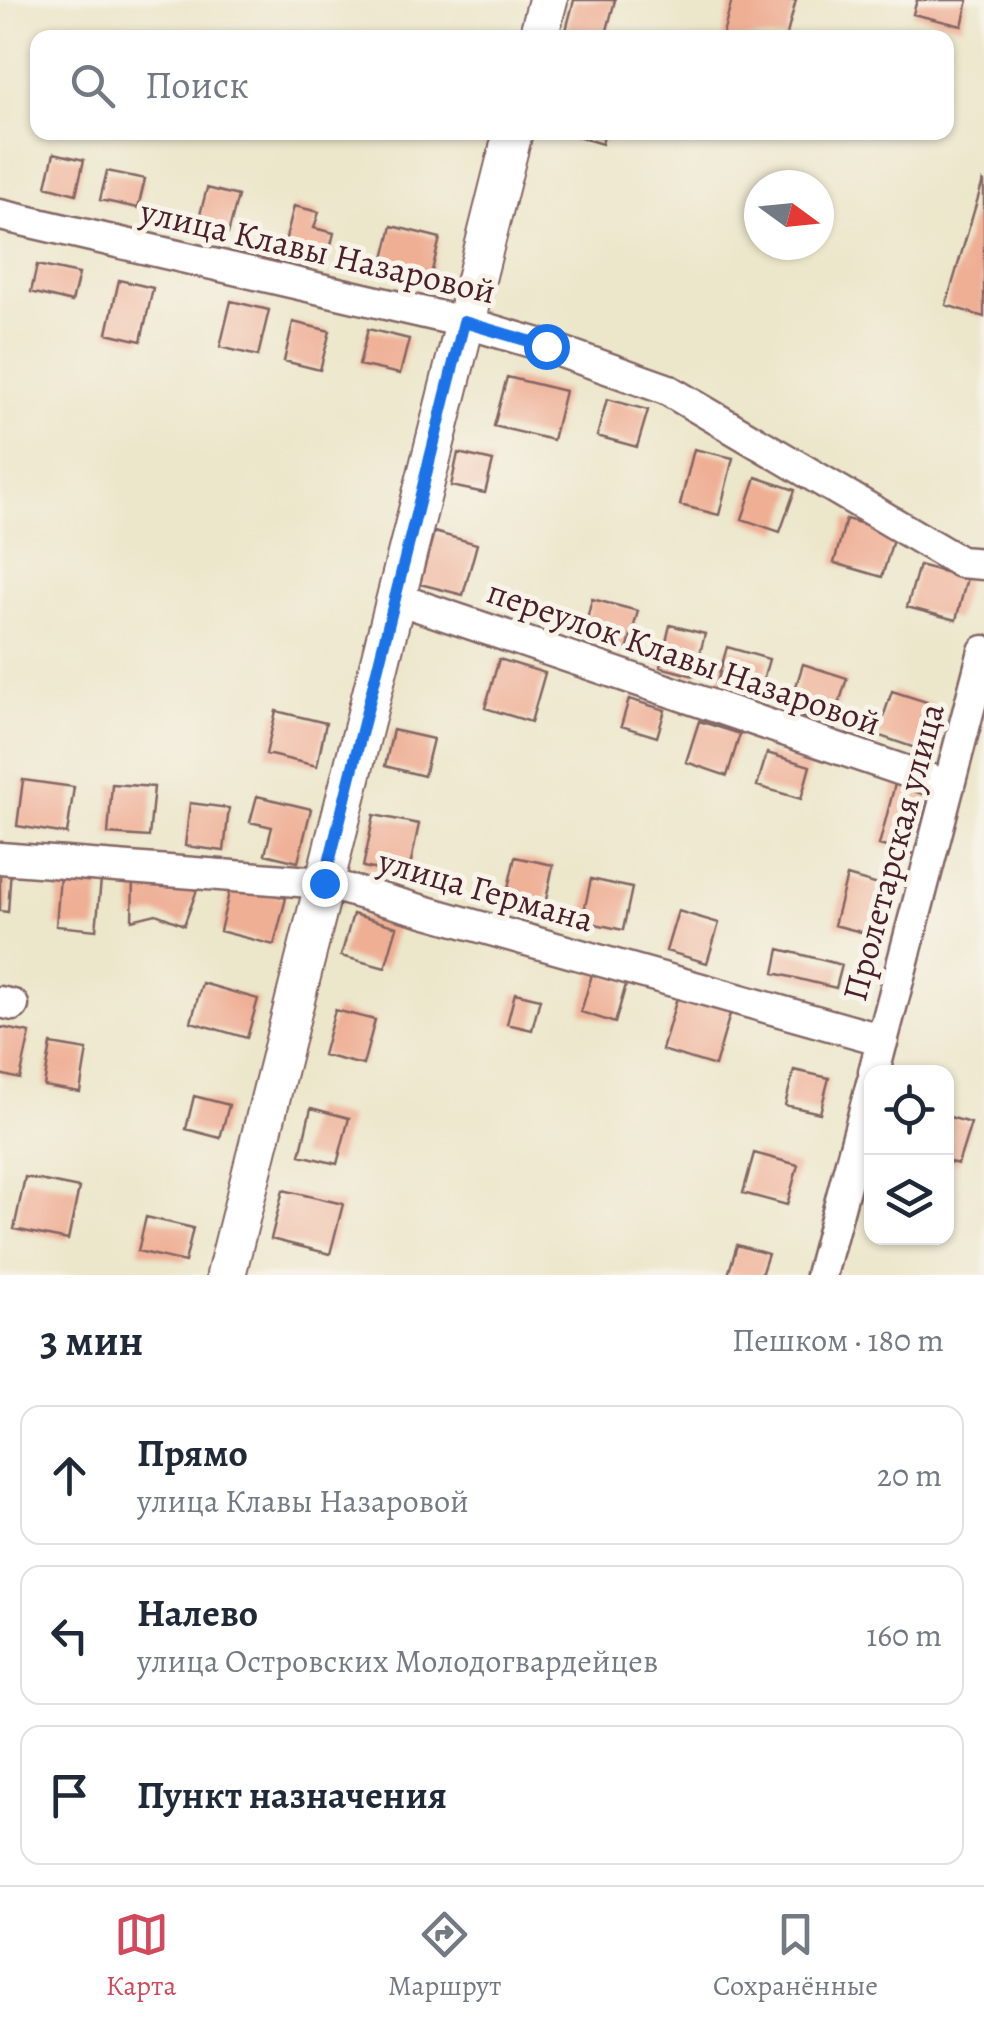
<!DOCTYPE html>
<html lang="ru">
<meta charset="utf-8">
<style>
:root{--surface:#fff;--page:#f6f6f7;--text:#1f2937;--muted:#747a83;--line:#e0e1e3;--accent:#d1495b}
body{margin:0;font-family:Alegreya,serif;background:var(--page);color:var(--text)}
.controls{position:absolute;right:30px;bottom:30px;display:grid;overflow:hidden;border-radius:20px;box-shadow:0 2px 8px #0004}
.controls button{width:90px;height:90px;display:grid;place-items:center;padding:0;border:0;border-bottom:2px solid var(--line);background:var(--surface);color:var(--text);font:50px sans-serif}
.compass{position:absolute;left:744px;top:170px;width:90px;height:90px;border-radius:50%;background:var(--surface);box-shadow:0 2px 8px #0004;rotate:105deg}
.stop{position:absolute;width:30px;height:30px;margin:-22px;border:8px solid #1a73e8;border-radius:50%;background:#fff}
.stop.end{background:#1a73e8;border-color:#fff;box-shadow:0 2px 10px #0008}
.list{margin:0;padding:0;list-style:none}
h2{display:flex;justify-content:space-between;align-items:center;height:130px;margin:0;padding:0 40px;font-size:42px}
h2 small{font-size:32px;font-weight:400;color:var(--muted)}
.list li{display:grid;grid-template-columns:65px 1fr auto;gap:30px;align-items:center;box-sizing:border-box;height:140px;margin:0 20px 20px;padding:0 20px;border:2px solid var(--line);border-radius:20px}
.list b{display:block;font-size:38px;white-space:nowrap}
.list p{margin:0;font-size:32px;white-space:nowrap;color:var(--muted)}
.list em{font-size:32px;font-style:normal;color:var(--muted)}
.icon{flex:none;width:55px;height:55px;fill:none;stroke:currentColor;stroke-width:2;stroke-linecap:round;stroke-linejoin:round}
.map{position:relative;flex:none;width:984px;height:1275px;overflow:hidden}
.search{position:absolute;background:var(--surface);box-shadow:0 2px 8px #0004;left:30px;right:30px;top:30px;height:110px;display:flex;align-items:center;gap:25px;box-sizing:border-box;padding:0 35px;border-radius:20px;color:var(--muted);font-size:38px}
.sheet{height:610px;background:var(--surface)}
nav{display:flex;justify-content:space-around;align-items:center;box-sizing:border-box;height:140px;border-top:2px solid var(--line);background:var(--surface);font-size:28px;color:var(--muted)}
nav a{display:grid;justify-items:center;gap:5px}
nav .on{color:var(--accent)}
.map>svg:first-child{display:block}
.building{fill:#efaf95}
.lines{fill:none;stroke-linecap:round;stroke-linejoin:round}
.minor-casing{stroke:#836563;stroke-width:35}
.major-casing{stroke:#836563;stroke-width:42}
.minor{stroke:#fff;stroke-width:30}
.major{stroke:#fff;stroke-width:38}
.route{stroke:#1a73e8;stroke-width:12}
.labels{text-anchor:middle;stroke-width:10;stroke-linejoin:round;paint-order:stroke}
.street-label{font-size:35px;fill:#4a1f2b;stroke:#f7f3e8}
</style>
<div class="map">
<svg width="984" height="1275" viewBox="0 0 984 1275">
<rect width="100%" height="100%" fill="#f7f3e8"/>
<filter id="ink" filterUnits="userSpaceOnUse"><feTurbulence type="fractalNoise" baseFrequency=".01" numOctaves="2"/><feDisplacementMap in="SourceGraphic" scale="20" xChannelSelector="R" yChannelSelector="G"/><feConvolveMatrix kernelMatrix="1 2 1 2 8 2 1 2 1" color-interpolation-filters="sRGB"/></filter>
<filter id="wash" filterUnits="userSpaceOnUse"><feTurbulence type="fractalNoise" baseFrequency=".0048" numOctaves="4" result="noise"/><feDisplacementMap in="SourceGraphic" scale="40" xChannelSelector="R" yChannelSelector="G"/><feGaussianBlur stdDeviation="2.25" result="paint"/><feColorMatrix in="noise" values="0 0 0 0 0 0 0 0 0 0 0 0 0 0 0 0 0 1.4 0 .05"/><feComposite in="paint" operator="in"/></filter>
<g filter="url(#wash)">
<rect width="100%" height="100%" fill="#ece6ca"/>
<g id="blocks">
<!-- building -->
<path class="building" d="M574,0H615L605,38H564Z
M732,0H796L786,38H722Z
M917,0H968L962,26L913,14Z
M562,132H605L602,144Z
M54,153L84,160L76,194L46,186Z
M107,171L145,179L138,208L100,200Z
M983,181L984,182V317L946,305Z
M207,188L238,196L228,234L197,226Z
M294,206L319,212L314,228L334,233L327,261L283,250Z
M392,226L440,238L429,283L381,271Z
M37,265L79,274L72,302L31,292Z
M119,280L153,288L141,341L107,333Z
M231,301L269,310L258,356L220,347Z
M293,322L330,331L320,370L284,361Z
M368,329L409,339L400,374L359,365Z
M507,377L565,391L553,440L494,426Z
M607,399L648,410L637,447L597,436Z
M694,449L733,458L719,515L680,505Z
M458,453L493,461L485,493L451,486Z
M756,477L795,490L780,532L742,519Z
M846,519L895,533L882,577L834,563Z
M434,532L477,544L463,595L420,584Z
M919,565L967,578L956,620L907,607Z
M592,599L638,611L627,651L582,640Z
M670,625L705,634L694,676L660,667Z
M727,647L769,659L758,698L716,686Z
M499,659L545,673L531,722L485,708Z
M803,664L847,678L832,726L788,712Z
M892,691L933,704L918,749L877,735Z
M629,699L665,710L657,737L621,726Z
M276,711L326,723L317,766L266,754Z
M699,721L740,734L727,776L686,762Z
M393,730L433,739L424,776L385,766Z
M767,753L810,766L801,799L757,786Z
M23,780L74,787L67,834L17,826Z
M112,784L154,787L149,837L108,834Z
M895,784L930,793L914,854L879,845Z
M257,796L311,809L298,862L265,854L272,827L250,822Z
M190,803L229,808L224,851L185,846Z
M374,815L419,824L408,876L363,867Z
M515,857L553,865L545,905L506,897Z
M0,867H11L8,912L0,911Z
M60,876L101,880L96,930L56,926Z
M847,876L882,886L869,934L834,925Z
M133,878L170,880L197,890L184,925L156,914L132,920Z
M591,879L632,888L623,930L582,921Z
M231,884L286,898L274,945L220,931Z
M678,911L719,923L707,963L666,951Z
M353,914L397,927L385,968L341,956Z
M779,949L842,965L836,988L774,973Z
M593,971L627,981L615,1023L581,1012Z
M202,983L258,999L247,1038L191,1022Z
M679,991L732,1007L715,1066L662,1050Z
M515,993L540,999L532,1030L507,1024Z
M335,1010L375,1020L363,1065L323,1055Z
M0,1027L30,1033L20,1079L0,1074Z
M51,1044L87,1050L80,1092L44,1086Z
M794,1070L829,1078L820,1113L785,1105Z
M194,1096L229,1105L220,1138L186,1129Z
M311,1108L349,1118L337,1164L300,1155Z
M946,1116L971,1123L958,1164L946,1161Z
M754,1153L798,1165L787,1205L743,1193Z
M25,1177L79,1188L68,1240L14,1229Z
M283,1190L343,1204L330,1254L271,1239Z
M146,1217L193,1228L185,1262L138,1251Z
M737,1245L768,1254L761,1275H728Z"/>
</g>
</g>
<g filter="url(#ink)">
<use href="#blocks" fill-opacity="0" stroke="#836563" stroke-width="2.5"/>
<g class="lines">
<defs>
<path id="minor" d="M0,215L464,322L545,346L666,389L960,562L984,564
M395,598L949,786
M0,858L324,883L883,1040
M0,1002L13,1005
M874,1072L984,651
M821,1275L872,1083"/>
<path id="major" d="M538,38L548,0
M226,1275L513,132"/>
</defs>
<!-- minor casing -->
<use href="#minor" class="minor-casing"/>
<!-- major casing -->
<use href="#major" class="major-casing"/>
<!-- minor -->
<use href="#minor" class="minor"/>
<!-- major -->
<use href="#major" class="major"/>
</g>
</g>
<g class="lines" filter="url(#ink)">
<!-- route -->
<path class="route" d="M324,883L464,322L546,346"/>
</g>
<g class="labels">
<!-- street labels -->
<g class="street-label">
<text transform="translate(318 251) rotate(13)" y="12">улица Клавы Назаровой</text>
<text transform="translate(684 657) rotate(19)" y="12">переулок Клавы Назаровой</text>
<text transform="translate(893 852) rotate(-75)" y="12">Пролетарская улица</text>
<text transform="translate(486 890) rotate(16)" y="12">улица Германа</text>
</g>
</g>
</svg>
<div class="controls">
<button><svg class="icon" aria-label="locate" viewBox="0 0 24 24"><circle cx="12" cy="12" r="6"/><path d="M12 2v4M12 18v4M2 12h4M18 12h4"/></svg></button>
<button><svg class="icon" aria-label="layers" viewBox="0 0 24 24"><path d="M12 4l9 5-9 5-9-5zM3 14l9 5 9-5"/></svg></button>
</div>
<svg class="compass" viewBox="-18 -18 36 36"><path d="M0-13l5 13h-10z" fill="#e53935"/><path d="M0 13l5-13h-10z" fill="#747a83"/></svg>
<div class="stop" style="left:546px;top:346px"></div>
<div class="stop end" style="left:324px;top:883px"></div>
<div class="search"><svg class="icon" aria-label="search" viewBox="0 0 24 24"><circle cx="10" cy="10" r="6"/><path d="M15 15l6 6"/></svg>Поиск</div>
</div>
<section class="sheet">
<h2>3 мин<small>Пешком · 180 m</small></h2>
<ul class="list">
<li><svg class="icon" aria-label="ahead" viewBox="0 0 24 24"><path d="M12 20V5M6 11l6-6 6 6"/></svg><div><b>Прямо</b><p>улица Клавы Назаровой</p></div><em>20 m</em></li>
<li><svg class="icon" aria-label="left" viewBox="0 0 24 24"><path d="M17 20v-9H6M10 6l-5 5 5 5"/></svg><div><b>Налево</b><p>улица Островских Молодогвардейцев</p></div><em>160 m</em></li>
<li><svg class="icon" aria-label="arrive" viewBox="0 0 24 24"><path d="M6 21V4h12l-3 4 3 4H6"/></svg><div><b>Пункт назначения</b></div></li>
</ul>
</section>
<nav>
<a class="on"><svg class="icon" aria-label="map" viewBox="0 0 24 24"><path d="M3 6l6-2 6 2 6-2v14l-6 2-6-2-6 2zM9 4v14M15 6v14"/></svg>Карта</a>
<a><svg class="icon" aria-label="directions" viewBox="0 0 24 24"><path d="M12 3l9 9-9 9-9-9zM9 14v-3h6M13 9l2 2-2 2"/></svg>Маршрут</a>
<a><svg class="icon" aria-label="saved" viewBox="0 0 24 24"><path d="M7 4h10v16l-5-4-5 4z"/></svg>Сохранённые</a>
</nav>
